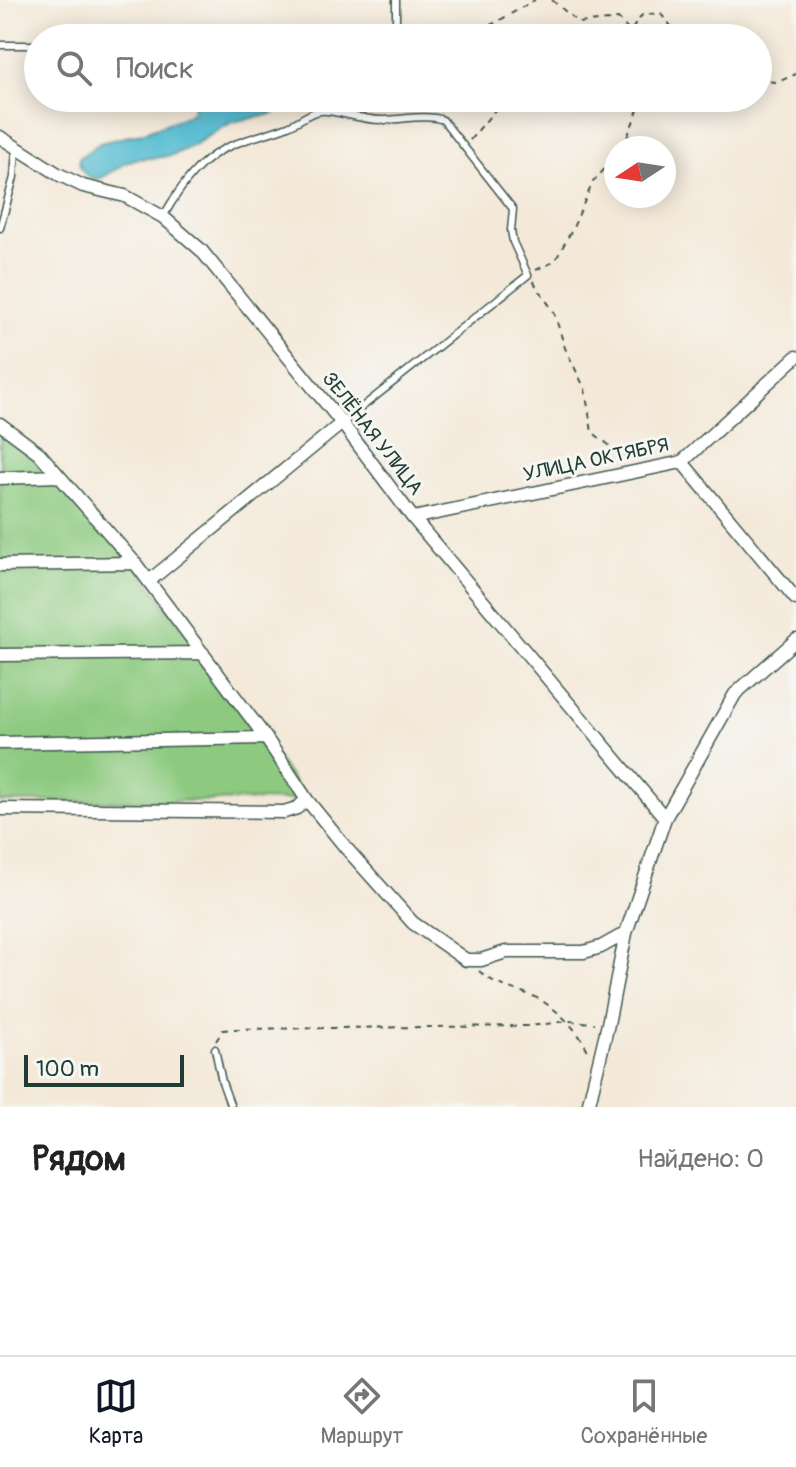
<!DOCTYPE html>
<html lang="ru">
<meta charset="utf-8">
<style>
:root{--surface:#fff;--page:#f2f2f2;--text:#222;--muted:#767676;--line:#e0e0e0;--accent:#111827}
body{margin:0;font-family:Pangolin,sans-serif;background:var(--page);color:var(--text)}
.compass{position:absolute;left:604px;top:136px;width:72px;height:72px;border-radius:50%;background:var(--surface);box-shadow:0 4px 20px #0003;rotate:258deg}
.scale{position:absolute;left:24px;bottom:20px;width:160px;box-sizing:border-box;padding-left:8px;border:4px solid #1f3d34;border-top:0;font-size:22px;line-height:28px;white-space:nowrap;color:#1f3d34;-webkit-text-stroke:6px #f6f6f2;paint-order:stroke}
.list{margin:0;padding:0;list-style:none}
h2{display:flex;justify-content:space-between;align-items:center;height:104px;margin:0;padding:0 32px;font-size:34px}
h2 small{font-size:26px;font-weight:400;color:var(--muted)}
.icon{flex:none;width:44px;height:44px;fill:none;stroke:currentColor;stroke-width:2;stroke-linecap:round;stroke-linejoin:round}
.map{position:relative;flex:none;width:796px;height:1107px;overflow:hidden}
.search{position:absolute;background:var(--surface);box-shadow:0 4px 20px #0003;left:24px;right:24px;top:24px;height:88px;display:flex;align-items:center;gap:20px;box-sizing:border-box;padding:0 28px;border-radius:44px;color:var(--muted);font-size:30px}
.sheet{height:248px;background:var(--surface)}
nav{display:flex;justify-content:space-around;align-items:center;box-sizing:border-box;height:112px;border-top:2px solid var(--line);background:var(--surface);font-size:22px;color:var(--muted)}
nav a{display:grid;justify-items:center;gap:4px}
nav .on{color:var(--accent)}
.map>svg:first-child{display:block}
.green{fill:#8dca80;stroke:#56845a;stroke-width:2}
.water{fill:#54bcd1;stroke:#3a7c82;stroke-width:2}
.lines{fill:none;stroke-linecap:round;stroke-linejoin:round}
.lane-casing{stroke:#3f574d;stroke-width:9}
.street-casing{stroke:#3f574d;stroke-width:15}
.path{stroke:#3f574d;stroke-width:2;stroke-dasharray:6 6;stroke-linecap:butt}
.lane{stroke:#fff;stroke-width:6}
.street{stroke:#fff;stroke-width:12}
.labels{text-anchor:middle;stroke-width:6;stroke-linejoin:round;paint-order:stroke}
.street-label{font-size:20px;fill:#1f3d34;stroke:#f6f6f2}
</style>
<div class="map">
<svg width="796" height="1107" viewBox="0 0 796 1107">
<rect width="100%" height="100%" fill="#f6f6f2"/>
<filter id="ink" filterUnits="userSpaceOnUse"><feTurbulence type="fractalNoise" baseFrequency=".0125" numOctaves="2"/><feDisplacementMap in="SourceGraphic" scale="16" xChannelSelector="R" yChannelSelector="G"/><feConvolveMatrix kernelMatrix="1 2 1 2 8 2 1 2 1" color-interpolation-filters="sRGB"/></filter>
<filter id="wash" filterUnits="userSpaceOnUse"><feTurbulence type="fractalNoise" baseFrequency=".006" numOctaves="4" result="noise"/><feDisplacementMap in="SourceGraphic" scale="32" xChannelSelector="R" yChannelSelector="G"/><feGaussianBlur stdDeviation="1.8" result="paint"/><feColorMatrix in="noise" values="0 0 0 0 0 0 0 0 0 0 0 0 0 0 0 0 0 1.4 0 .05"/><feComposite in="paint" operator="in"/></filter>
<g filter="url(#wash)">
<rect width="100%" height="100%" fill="#f4e9d9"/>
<!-- green -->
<path class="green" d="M0,424L39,453L135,563L307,800L0,802Z"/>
<!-- water -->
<path class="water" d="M191,98H290C279,121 250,115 231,123C211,132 193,149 171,155C159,159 147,157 135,159C123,162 104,179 97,179C85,178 79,169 79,158L100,143L142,133L189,115L194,109Z"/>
</g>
<g filter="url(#ink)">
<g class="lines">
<defs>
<path id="lane" d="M396,38V0
M0,45H38
M163,217C180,187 201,156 235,144C252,137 271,133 288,126C301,121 312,109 327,111C346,113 362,120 382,120C400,120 427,114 443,120L513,209L511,230L513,242L528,275L342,423
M0,228L14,177L16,149
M215,1049L222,1082L231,1107"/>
<path id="street" d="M0,137L58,174L83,186L125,196L163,217L201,250L342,423L413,518L665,818
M0,424L39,453L135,563L266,738L307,800L346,848L413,923L466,960H481L506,952H584L601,947L626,933
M682,462L796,599
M0,478L59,476
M413,518L682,462L796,357
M0,565L135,563
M149,581L342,423
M0,655L203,653
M0,743L266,738
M0,809L284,812L297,808L307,800
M588,1107L608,1024L626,933L665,818L735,694L796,640"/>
</defs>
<!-- lane casing -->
<use href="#lane" class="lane-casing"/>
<!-- street casing -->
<use href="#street" class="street-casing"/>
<!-- path -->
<path class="path" d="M552,0L579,23L618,19L630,32L642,15L660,13L681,38
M456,38L495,23L535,0
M758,81L778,82L796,74
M305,98L309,104
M470,140L505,98
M623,148L639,107L636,98
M536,270L555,261L572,230L593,182L616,156
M533,281L554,312L565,348L585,389L592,432L622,455L641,458
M479,971C502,990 513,987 537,998C559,1010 579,1031 589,1053
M216,1041L223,1030L232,1029L530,1026L568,1021L595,1023"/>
<!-- lane -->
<use href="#lane" class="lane"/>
<!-- street -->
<use href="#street" class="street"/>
</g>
</g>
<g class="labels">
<!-- street labels -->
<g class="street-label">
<text transform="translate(373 433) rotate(52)" y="7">ЗЕЛЁНАЯ УЛИЦА</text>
<text transform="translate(596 459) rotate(-12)" y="7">УЛИЦА ОКТЯБРЯ</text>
</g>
</g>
</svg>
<svg class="compass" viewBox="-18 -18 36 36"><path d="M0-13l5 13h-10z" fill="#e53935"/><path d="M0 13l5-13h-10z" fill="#767676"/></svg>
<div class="scale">100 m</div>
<div class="search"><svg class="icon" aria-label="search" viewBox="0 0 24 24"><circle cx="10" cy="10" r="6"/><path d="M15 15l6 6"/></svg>Поиск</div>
</div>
<section class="sheet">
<h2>Рядом<small>Найдено: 0</small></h2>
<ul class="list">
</ul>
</section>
<nav>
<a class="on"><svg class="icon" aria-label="map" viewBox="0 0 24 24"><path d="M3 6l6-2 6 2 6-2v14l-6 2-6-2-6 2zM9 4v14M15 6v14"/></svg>Карта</a>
<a><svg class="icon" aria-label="directions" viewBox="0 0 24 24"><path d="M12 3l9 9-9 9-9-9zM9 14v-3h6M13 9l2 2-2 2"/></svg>Маршрут</a>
<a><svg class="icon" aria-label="saved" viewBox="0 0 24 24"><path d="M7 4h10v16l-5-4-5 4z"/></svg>Сохранённые</a>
</nav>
